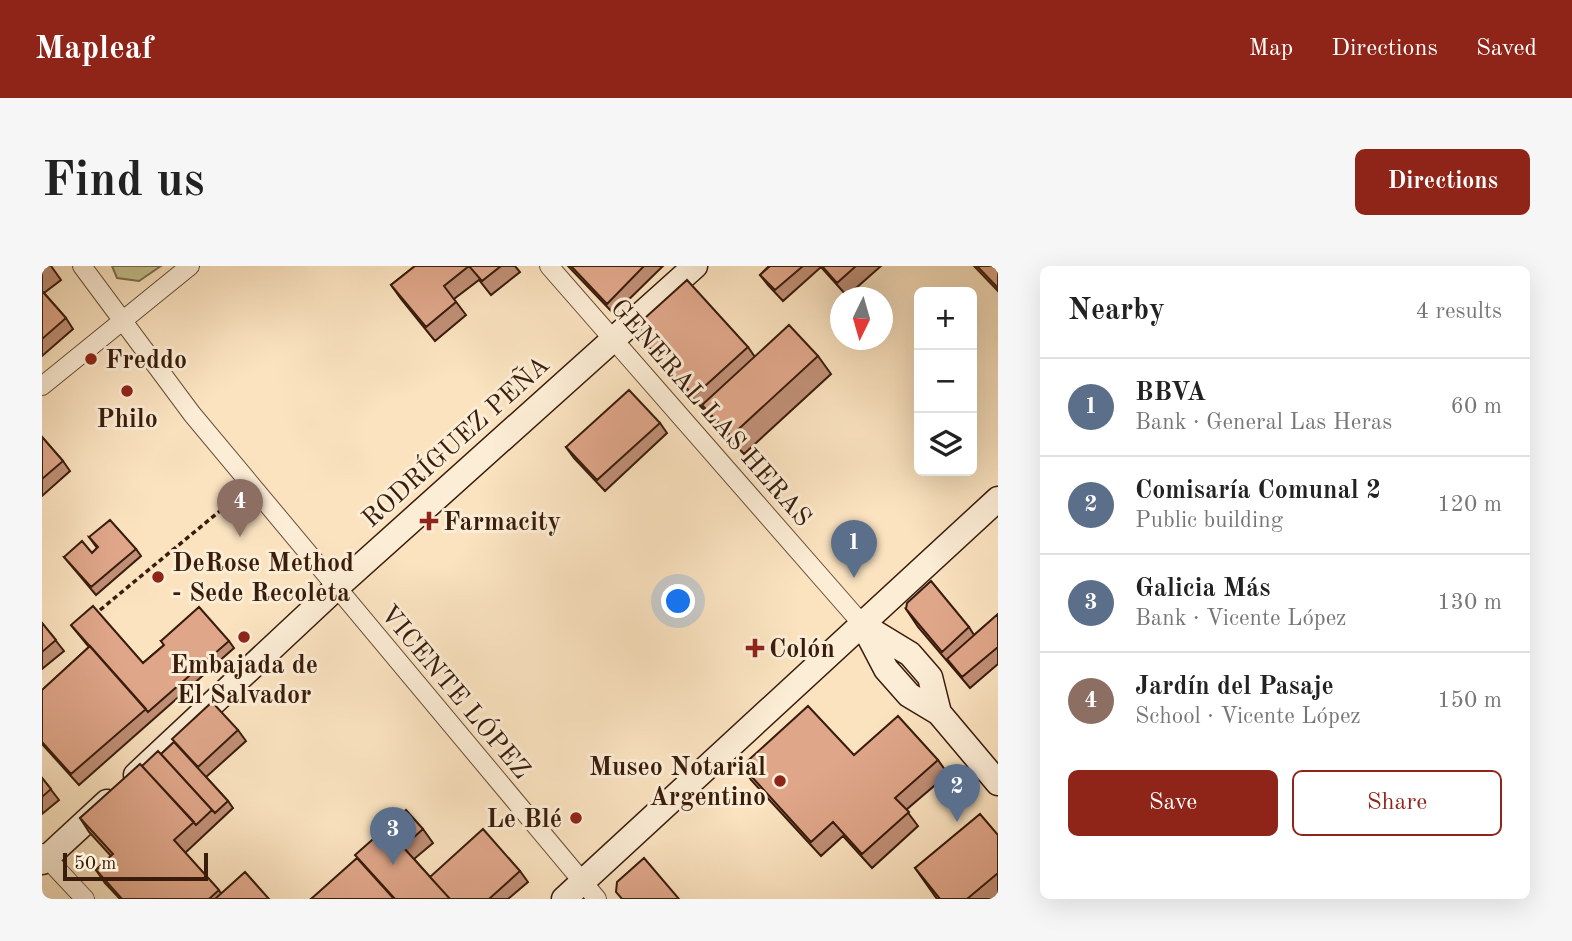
<!DOCTYPE html>
<meta charset="utf-8">
<style>
:root{--surface:#fff;--page:#f6f6f6;--text:#222;--muted:#767676;--line:#e0e0e0;--accent:#8f2418}
body{margin:0;font-family:"Old Standard TT",serif;background:var(--page);color:var(--text)}
.controls{position:absolute;right:21px;top:21px;display:grid;overflow:hidden;border-radius:10px;box-shadow:0 7px 28px #0002}
.controls button{width:63px;height:63px;display:grid;place-items:center;padding:0;border:0;border-bottom:2px solid var(--line);background:var(--surface);color:var(--text);font:35px sans-serif}
.compass{position:absolute;left:788px;top:21px;width:63px;height:63px;border-radius:50%;background:var(--surface);box-shadow:0 7px 28px #0002;rotate:185deg}
.scale{position:absolute;left:21px;bottom:18px;width:145px;box-sizing:border-box;padding-left:7px;border:4px solid #391c0c;border-top:0;font-size:19px;line-height:24px;white-space:nowrap;color:#391c0c;-webkit-text-stroke:5px #fcedd6;paint-order:stroke}
.you{position:absolute;left:637px;top:336px;width:24px;height:24px;margin:-18px;border:5px solid #fff;border-radius:50%;background:#1a73e8;box-shadow:0 0 0 10px #1a73e833}
.badge{display:grid;place-items:center;width:46px;height:46px;border-radius:50%;background:var(--accent);color:#fff;font-size:23px;font-weight:700}
.pin{position:absolute;translate:-50% -58px;filter:drop-shadow(0 2px 4px #0008)}
.pin::after{content:'';position:absolute;top:37px;width:24px;height:21px;background:inherit;clip-path:polygon(0 0,100% 0,50% 100%)}
.list{margin:0;padding:0;list-style:none}
h2{display:flex;justify-content:space-between;align-items:center;height:91px;margin:0;padding:0 28px;font-size:30px}
h2 small{font-size:23px;font-weight:400;color:var(--muted)}
.list li{display:grid;grid-template-columns:46px 1fr auto;gap:21px;align-items:center;box-sizing:border-box;height:98px;padding:0 28px;border-top:2px solid var(--line)}
.list b{display:block;font-size:26px;white-space:nowrap}
.list p{margin:0;font-size:23px;white-space:nowrap;color:var(--muted)}
.list em{font-size:23px;font-style:normal;color:var(--muted)}
.actions{display:flex;gap:14px;padding:21px 28px}
.actions a{flex:1;padding:16px 0;border:2px solid var(--accent);border-radius:10px;text-align:center;font-size:24px;color:var(--accent)}
.actions .main{background:var(--accent);color:#fff}
.icon{flex:none;width:38px;height:38px;fill:none;stroke:currentColor;stroke-width:2;stroke-linecap:round;stroke-linejoin:round}
.map{position:relative;flex:none;width:956px;height:633px;overflow:hidden;border-radius:10px}
header{display:flex;align-items:center;gap:42px;box-sizing:border-box;height:98px;padding:0 35px;background:var(--accent);color:#fff}
header strong{font-size:33px}
nav{display:flex;gap:38px;margin-inline-start:auto;font-size:24px}
.intro{display:flex;align-items:center;justify-content:space-between;box-sizing:border-box;height:168px;padding:0 42px}
h1{margin:0;font-size:49px}
.button{padding:18px 32px;border-radius:10px;background:var(--accent);color:#fff;font-size:24px;font-weight:700}
main{display:flex;gap:42px;padding:0 42px}
aside{flex:1;background:var(--surface);border-radius:10px;box-shadow:0 7px 28px #0002}
.map>svg:first-child{display:block}
.green{fill:#c4c28e;stroke:#7e6f4d;stroke-width:2}
.lines{fill:none;stroke-linecap:round;stroke-linejoin:round}
.street-casing{stroke:#6a4e39;stroke-width:20}
.secondary-casing{stroke:#391c0c;stroke-width:27}
.path{stroke:#391c0c;stroke-width:3.5;stroke-dasharray:5 3.5;stroke-linecap:butt}
.street{stroke:#fcedd6;stroke-width:18}
.secondary{stroke:#fcedd6;stroke-width:24}
.wall{fill:#c08f76;stroke:#391c0c;stroke-width:2}
.building{fill:#dfa689;stroke:#391c0c;stroke-width:2}
.poi-dot{fill:#8f2418;stroke:#fcedd6;stroke-width:2.5}
.labels{text-anchor:middle;stroke-width:6;stroke-linejoin:round;paint-order:stroke}
.poi-label{font-size:26px;font-weight:bold;fill:#391c0c;stroke:#fcedd6;text-anchor:start}
.street-label{font-size:26px;fill:#391c0c;stroke:#fcedd6}
</style>
<header>
<strong>Mapleaf</strong>
<nav><a>Map</a><a>Directions</a><a>Saved</a></nav>
</header>
<div class="intro"><h1>Find us</h1><a class="button">Directions</a></div>
<main>
<div class="map">
<svg width="956" height="633" viewBox="0 0 956 633">
<rect width="100%" height="100%" fill="#fbe3c0"/>
<filter id="stains"><feTurbulence type="fractalNoise" baseFrequency=".00286" numOctaves="4"/><feColorMatrix values="0 0 0 0 .2 0 0 0 0 .09 0 0 0 0 .02 0 0 0 .5 -.17"/></filter>
<radialGradient id="worn" r=".72"><stop offset=".6" stop-color="#630" stop-opacity="0"/><stop offset="1" stop-color="#630" stop-opacity=".3"/></radialGradient>
<!-- green -->
<path class="green" d="M119,0L97,15L75,12L70,0Z"/>
<g class="lines">
<defs>
<path id="street" d="M40,0L150,148L555,633
M507,0L821,359
M0,120L148,0
M0,587L43,633"/>
<path id="secondary" d="M821,359L844,403L867,429L897,447L956,517
M822,360L868,388L888,411L897,447
M94,509L293,323L653,0
M0,596L65,536
M522,633L956,233"/>
</defs>
<!-- street casing -->
<use href="#street" class="street-casing"/>
<!-- secondary casing -->
<use href="#secondary" class="secondary-casing"/>
<!-- path -->
<path class="path" d="M58,344L196,230"/>
<!-- street -->
<use href="#street" class="street"/>
<!-- secondary -->
<use href="#secondary" class="secondary"/>
</g>
<!-- wall -->
<path class="wall" d="M0,0H9L19,14L2,27L24,52L31,63L0,90Z
M373,0H473L478,6L449,29L437,14L412,33L424,49L393,75L359,33L349,19Z
M526,0H621L572,48Z
M727,0H839L805,30L779,1L741,35L726,19L718,9Z
M932,0H956V25Z
M599,73L706,81L713,91L776,90L789,108L702,188L673,157L663,142L661,143L609,87Z
M618,157L625,167L563,225L532,192L524,181Z
M0,171L21,195L28,205L0,230Z
M47,271L94,283L99,290L54,329L22,291L50,287L55,282Z
M864,343L927,361L932,369L956,348V398L928,422L876,361Z
M0,357L22,385L0,403Z
M29,359L101,397L122,379L119,375H187L192,382L37,519L0,478V424L47,381Z
M196,464L204,475L164,511L186,535L191,542L143,587L179,627L227,633H78L63,617L54,604L69,590L47,566L38,552L100,500L119,488L132,476Z
M812,489L896,494L906,508L864,544L876,560L830,602L801,570L779,590L709,514L700,500Z
M0,512L17,534L0,548Z
M381,563L391,577L372,593L388,611L478,605L486,616L466,633H269Z
M956,569V633H895L873,602Z"/>
<!-- building -->
<path class="building" d="M373,0H427L402,20L414,36L384,61L349,19Z
M427,0H459L440,15Z
M529,0H602L565,38Z
M728,0H761L733,24L718,9Z
M780,0H814L795,17Z
M935,0H956V22Z
M645,14L706,81L652,130L599,73V62L604,51Z
M0,25L24,52L0,73Z
M747,59L776,90L689,170L660,139Z
M587,124L618,157L555,214L524,181Z
M0,171L21,195L0,213Z
M68,254L94,283L49,321L22,291L40,275L50,287L56,281L47,271Z
M889,315L927,361L900,386L864,343L865,337Z
M51,340L101,397L122,379L119,375L157,341L187,375L106,446L29,359Z
M956,348V381L920,411L905,393Z
M0,357L14,374L0,386Z
M48,380L104,443L29,508L0,476V424Z
M170,436L196,464L156,501L130,473Z
M766,440L812,489L856,450L896,494L853,532L867,546L820,588L791,556L769,576L700,500Z
M132,476L186,535L173,547L119,488Z
M116,485L170,544L154,559L100,500Z
M98,498L152,556L132,574L177,624L167,633H80L54,604L71,588L38,552Z
M0,512L9,523L0,531Z
M364,544L381,563L361,581L408,633H353L313,589Z
M938,548L956,569V607L925,633H898L873,602Z
M441,563L478,605L447,633H408L388,611Z
M315,592L352,633H269Z
M602,592L637,633H580L574,626L575,616Z
M203,606L227,633H173Z"/>
<!-- markers -->
<g class="poi-dot">
<circle cx="49" cy="93" r="7"/>
<circle cx="85" cy="125" r="7"/>
<path d="M383.5 244.5h7v7h7v7h-7v7h-7v-7h-7v-7h7z"/>
<circle cx="116" cy="311" r="7"/>
<circle cx="202" cy="371" r="7"/>
<path d="M709.5 371.5h7v7h7v7h-7v7h-7v-7h-7v-7h7z"/>
<circle cx="738" cy="515" r="7"/>
<circle cx="534" cy="552" r="7"/>
</g>
<g class="labels">
<!-- poi labels -->
<g class="poi-label">
<text x="63" y="102">Freddo</text>
<text x="85" y="161" text-anchor="middle">Philo</text>
<text x="401" y="264">Farmacity</text>
<text x="130" y="305">DeRose Method<tspan x="130" dy="30">- Sede Recoleta</tspan></text>
<text x="727" y="391">Colón</text>
<text x="202" y="407" text-anchor="middle">Embajada de<tspan x="202" dy="30">El Salvador</tspan></text>
<text x="724" y="509" text-anchor="end">Museo Notarial<tspan x="724" dy="30">Argentino</tspan></text>
<text x="520" y="561" text-anchor="end">Le Blé</text>
</g>
<!-- street labels -->
<g class="street-label">
<text transform="translate(670 146) rotate(49)" y="9">GENERAL LAS HERAS</text>
<text transform="translate(413 175) rotate(-42)" y="9">RODRÍGUEZ PEÑA</text>
<text transform="translate(414 425) rotate(50)" y="9">VICENTE LÓPEZ</text>
</g>
</g>
<rect width="100%" height="100%" filter="url(#stains)"/>
<rect width="100%" height="100%" fill="url(#worn)"/>
</svg>
<div class="controls">
<button>+</button>
<button>−</button>
<button><svg class="icon" aria-label="layers" viewBox="0 0 24 24"><path d="M12 4l9 5-9 5-9-5zM3 14l9 5 9-5"/></svg></button>
</div>
<svg class="compass" viewBox="-18 -18 36 36"><path d="M0-13l5 13h-10z" fill="#e53935"/><path d="M0 13l5-13h-10z" fill="#767676"/></svg>
<div class="scale">50 m</div>
<div class="you"></div>
<div class="pin badge" style="left:812px;top:312px;background:#5c6f8a">1</div>
<div class="pin badge" style="left:915px;top:556px;background:#5c6f8a">2</div>
<div class="pin badge" style="left:351px;top:599px;background:#5c6f8a">3</div>
<div class="pin badge" style="left:198px;top:271px;background:#8d6e63">4</div>
</div>
<aside>
<h2>Nearby<small>4 results</small></h2>
<ul class="list">
<li><span class="badge" style="background:#5c6f8a">1</span><div><b>BBVA</b><p>Bank · General Las Heras</p></div><em>60 m</em></li>
<li><span class="badge" style="background:#5c6f8a">2</span><div><b>Comisaría Comunal 2</b><p>Public building</p></div><em>120 m</em></li>
<li><span class="badge" style="background:#5c6f8a">3</span><div><b>Galicia Más</b><p>Bank · Vicente López</p></div><em>130 m</em></li>
<li><span class="badge" style="background:#8d6e63">4</span><div><b>Jardín del Pasaje</b><p>School · Vicente López</p></div><em>150 m</em></li>
</ul>
<div class="actions"><a class="main">Save</a><a>Share</a></div>
</aside>
</main>
